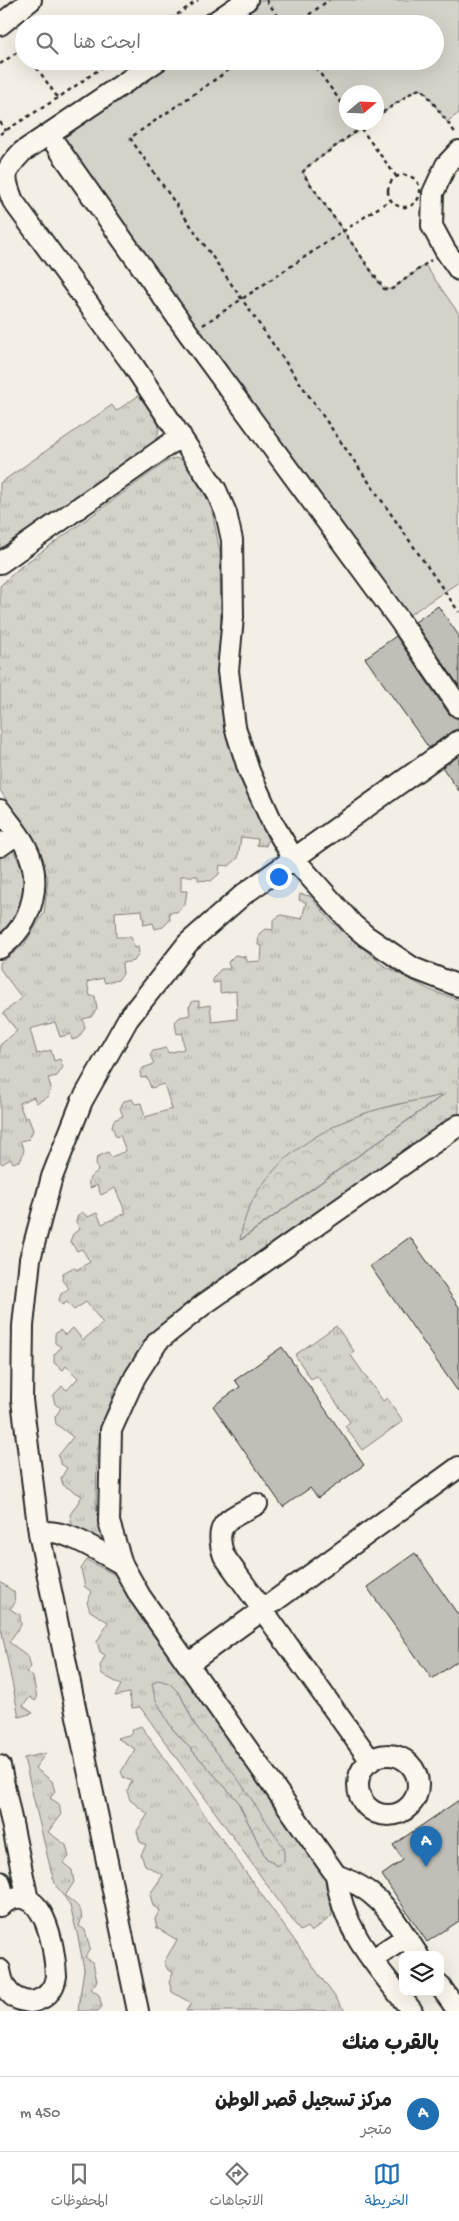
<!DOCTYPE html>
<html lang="ar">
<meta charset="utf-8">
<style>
:root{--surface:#fff;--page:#f6f6f6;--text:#222;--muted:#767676;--line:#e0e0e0;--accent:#1f6fb2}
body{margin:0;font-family:"Gochi Hand","Playpen Sans Arabic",sans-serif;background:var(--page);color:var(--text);direction:rtl}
.controls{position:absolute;right:15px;bottom:15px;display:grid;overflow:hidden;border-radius:10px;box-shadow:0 5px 20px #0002}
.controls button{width:45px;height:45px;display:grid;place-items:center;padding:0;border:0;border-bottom:1px solid var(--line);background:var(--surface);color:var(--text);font:25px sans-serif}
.compass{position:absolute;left:339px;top:85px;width:45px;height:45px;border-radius:50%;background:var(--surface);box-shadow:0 5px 20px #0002;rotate:71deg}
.you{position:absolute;left:278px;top:876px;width:18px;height:18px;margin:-12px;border:4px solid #fff;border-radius:50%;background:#1a73e8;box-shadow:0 0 0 8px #1a73e833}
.badge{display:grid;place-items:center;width:32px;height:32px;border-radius:50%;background:var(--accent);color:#fff;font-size:16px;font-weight:700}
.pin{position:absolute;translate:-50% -41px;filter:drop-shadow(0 1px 2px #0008)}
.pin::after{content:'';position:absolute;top:26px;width:18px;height:15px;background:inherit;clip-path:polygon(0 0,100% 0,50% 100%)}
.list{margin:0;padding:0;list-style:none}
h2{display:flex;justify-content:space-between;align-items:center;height:65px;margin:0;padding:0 20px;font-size:21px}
h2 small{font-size:16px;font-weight:400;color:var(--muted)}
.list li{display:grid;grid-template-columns:32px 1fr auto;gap:15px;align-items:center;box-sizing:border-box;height:75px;padding:0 20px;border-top:1px solid var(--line)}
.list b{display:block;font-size:19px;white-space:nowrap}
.list p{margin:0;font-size:16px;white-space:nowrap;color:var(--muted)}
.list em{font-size:16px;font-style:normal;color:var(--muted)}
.icon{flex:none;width:28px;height:28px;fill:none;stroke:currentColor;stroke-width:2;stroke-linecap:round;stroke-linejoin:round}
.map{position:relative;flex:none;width:459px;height:2011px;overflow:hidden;direction:ltr}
.search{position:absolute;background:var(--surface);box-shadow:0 5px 20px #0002;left:15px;right:15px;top:15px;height:55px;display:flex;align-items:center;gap:12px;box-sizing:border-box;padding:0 18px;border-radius:28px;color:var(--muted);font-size:19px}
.sheet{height:140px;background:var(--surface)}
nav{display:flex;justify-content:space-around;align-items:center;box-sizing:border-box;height:70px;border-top:1px solid var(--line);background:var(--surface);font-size:14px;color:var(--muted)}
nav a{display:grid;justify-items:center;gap:2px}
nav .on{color:var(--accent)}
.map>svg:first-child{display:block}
.grass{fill:url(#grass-tufts);stroke:#807e7a;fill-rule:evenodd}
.forest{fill:url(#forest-crowns);stroke:#807e7a}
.garden{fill:#d5d2c9;stroke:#807e7a}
.building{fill:#c0beb6;stroke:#2b2b2b}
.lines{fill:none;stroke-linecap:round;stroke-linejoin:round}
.minor-casing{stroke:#2b2b2b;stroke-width:24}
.path{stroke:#2b2b2b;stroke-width:2.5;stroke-dasharray:4 4;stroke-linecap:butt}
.minor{stroke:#fbf7ec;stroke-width:20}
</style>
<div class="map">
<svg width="459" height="2011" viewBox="0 0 459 2011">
<defs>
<pattern id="grass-tufts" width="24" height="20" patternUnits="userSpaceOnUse" patternTransform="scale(1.25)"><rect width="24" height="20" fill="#d5d2c9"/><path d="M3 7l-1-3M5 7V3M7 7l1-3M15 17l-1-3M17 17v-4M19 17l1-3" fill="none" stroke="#b7b4ad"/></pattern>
<pattern id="forest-crowns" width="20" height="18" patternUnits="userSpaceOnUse" patternTransform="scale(1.25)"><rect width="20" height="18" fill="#d5d2c9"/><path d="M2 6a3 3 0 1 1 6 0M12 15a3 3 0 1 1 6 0" fill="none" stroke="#b7b4ad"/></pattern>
</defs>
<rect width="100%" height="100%" fill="#f3efe4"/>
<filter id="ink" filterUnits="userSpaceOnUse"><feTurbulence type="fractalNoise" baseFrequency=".02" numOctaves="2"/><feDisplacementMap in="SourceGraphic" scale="10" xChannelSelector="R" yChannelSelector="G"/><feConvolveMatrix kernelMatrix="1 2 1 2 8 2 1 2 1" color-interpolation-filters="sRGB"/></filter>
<g filter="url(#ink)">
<!-- grass -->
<path class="grass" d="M141,394C151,409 167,424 154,442L32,528L0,553V483L112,405L116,411Z
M175,458L184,460L192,469L211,506L220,552L221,645L238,767L268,840L266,846L257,845L258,839L241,837L238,858L229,866L220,865L219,874L211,881L198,880V876H181V891H187L185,904L177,912H169L170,920L163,927L155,929L153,923L144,925L142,910L115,912L116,937H131L134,948L138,947L139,953L134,961L122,963L123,974L118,980L105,983L103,978L87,982L90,996H95L97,1009L91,1017L83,1019L85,1028L78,1038L72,1040L71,1034L60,1037L55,1022L30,1029L37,1054L51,1050L54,1061L60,1059L63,1067L57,1076L48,1078L51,1088L48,1097L36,1103L34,1097L19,1103L25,1119L28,1117L33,1130L29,1139L20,1141L24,1150L21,1160L13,1163L11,1159L2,1164L0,1161V1045L17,1031L3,1013L22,998L0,969V963L24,945L44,913L48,879L38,848L0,790V586L19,568L166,462Z
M0,832C9,845 22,861 24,877C27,898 14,920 0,933Z
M300,894L310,896L333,923L383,965L430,990L459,1000V1113L195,1296L153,1333L114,1391L97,1451L96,1507L106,1549L73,1529L70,1515L82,1496L63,1485L61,1478L67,1468L61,1464L58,1456L73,1437L56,1424L55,1417L61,1408L55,1404L53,1396L62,1386L67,1390L78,1378L66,1366L63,1370L54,1363V1355L61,1347L55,1343V1334L60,1330L65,1335L73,1328L83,1340L103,1323L86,1302L74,1310L67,1302L62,1305L59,1300L61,1294L69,1288L62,1280L63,1273L74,1267L76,1270L90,1262L82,1249L77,1251L70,1241L73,1234L80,1229L76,1222L78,1215L82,1212L88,1217L97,1213L102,1224L126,1213L115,1188L101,1195L97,1185L90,1188C86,1179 91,1176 98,1171L96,1163L97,1157L108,1152L111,1157L126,1151L120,1135L116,1137L112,1126L114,1120L123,1116L120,1108L124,1101L132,1099L135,1104L141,1103L145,1117L172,1109L164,1084L151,1088L147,1077L141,1078L140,1072L143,1068L154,1064L150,1055L153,1051L166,1048L168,1053L184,1049L182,1033L177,1034L175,1022L180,1017L190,1015L189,1007L193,1001H199V1007L210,1005L212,1022L237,1019L236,991L220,993V982L213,983V978L221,969H230L228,962L235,955L246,957L247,962L261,961L262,946L258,945L259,934L265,929L273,930V920L281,915L302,919L306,902L299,900ZM442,1096L241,1240L347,1120L394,1105Z
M336,1326L354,1351L350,1354L383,1401L387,1398L403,1421L362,1450L345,1426L350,1422L317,1376L311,1379L295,1355Z
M87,1560L117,1576L140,1616L326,1879C335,1895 330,1899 332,1916L311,1932L307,1927L300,1931L140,1707L132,1708L129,1693L115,1696L121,1685L102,1674L100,1666L105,1655L100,1652L97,1642L108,1622L90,1611L87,1602L92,1592L85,1587L81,1569ZM180,1694L195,1725L209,1743L277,1866L266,1858L237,1800L171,1727Z
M0,1582L14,1592L15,1603L10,1609L20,1615L21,1625L9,1642L28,1656L31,1667L26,1672L33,1677L37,1698L35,1701L30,1697L23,1706L33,1713L19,1717L0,1623Z
M141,1726L345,2011H186L191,2003L172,1992L169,1982L173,1972L168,1970L164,1962L177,1940L157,1928L155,1919L160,1910L153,1906L150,1894L163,1875L145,1865L141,1855L146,1845L140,1842L137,1831L148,1814L130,1800L127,1791L132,1781L124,1778L121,1772L135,1749L117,1738L132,1734L131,1730Z
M46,1753L35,1768L52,1781L55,1792L50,1798L59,1804L61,1814L48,1832L66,1845L69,1857L63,1863L72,1870L74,1882L65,1896C77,1905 86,1910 79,1926L85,1930L90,1949L85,1957L93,1963L97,1981L91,1989L99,1995L102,2007L98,2011H78L84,1969L78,1937L70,1906L63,1894L56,1886L51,1871L24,1758Z"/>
<!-- forest -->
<path class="forest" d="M443,1095L240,1240C248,1182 296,1143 347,1120C377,1107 411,1102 443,1095Z
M159,1680L169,1683L180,1694L195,1725L238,1779L284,1848V1862L277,1866L266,1858L237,1800L171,1727L155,1698L152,1684Z"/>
<!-- garden -->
<path class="garden" d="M247,0H459V113L447,122L425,92L420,89L414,91L377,117L376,92H346V122L369,123L307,167L303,172L306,178L384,289H392L425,265L459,314V582L400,621L49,135L157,61H435V24H212Z"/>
<!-- building -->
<path class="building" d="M438,606L459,636V686L415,622Z
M396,636L449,714L459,719V729L452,731L429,748L365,658Z
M459,756V791L442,767Z
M410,1237L459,1307V1393L370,1266Z
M282,1347L364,1465L318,1498L310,1488L283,1507L213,1406L240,1387L235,1380Z
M415,1553L459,1616V1660L432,1679L367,1587Z
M459,1800V1921L427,1942L382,1875L403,1860L393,1845Z"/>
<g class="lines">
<defs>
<path id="minor" d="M212,24L247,0
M0,25L31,0
M157,61L22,152C3,172 3,176 13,201L133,365L216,490L226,513L232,540L233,617L228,671L235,727L249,771L272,822L294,859L353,925L366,936L413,968L459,986
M49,135L189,334L400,621L459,707
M459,151L446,165L433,193L432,226L445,250L459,270
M0,563L181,436
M0,810C8,821 18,832 25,845C44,880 33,925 0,948
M0,846L17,834
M257,1504C230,1519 212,1521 224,1556L371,1761
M39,1533C63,1526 101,1553 122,1564
M188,1664L459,1467
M358 1785a30 30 0 1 1 60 0a30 30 0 1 1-60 0Z
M0,1766L28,1900
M336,1875C382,1891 393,1918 418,1955
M0,1882L5,1902
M0,1906C43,1873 55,1948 56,1976C54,1991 45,2000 30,2002C10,2000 3,1988 0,1970
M372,1960L406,1937
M440,1986L458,2011
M138,2011L39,1533L22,1400L23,1326L30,1259L52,1177L82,1101L128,1019L188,943L244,894L459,741
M412,2011C378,1967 343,1933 336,1875L140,1596L122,1564L109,1522L111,1430L135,1377L158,1341L203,1305L459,1125"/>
</defs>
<!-- minor casing -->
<use href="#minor" class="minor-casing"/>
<!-- path -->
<path class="path" d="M266,0L284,24
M164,24L198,0
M296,24L329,0
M32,61L58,98
M242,61L130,138L459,612
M311,61L346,109
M0,64L16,53L24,54
M376,117L414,91L420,89L425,92L457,135
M0,122L6,131
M356,122L396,176
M369,122L307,167L303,172L304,175L384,289H392L431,260
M0,134L58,98L111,61
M388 191a16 16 0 1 1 32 0a16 16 0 1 1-32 0Z
M203,325L390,200"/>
<!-- minor -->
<use href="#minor" class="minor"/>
</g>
</g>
</svg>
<div class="controls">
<button><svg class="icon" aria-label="layers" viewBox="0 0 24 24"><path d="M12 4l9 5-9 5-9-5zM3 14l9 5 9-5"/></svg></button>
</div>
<svg class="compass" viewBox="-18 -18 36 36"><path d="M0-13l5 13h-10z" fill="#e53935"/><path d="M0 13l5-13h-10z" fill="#767676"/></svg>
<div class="you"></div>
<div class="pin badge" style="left:426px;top:1867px">A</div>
<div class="search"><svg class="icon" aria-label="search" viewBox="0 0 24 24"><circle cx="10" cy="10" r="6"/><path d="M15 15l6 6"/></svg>ابحث هنا</div>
</div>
<section class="sheet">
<h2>بالقرب منك<small></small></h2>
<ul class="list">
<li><span class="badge">A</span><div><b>مركز تسجيل قصر الوطن</b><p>متجر</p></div><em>450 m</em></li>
</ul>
</section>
<nav>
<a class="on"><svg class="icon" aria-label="map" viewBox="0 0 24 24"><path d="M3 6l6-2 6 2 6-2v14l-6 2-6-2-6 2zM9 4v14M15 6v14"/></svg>الخريطة</a>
<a><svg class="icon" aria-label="directions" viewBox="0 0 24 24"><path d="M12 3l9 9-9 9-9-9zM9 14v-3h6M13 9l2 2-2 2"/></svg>الاتجاهات</a>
<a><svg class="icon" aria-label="saved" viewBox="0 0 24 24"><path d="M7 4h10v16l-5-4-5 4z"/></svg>المحفوظات</a>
</nav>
